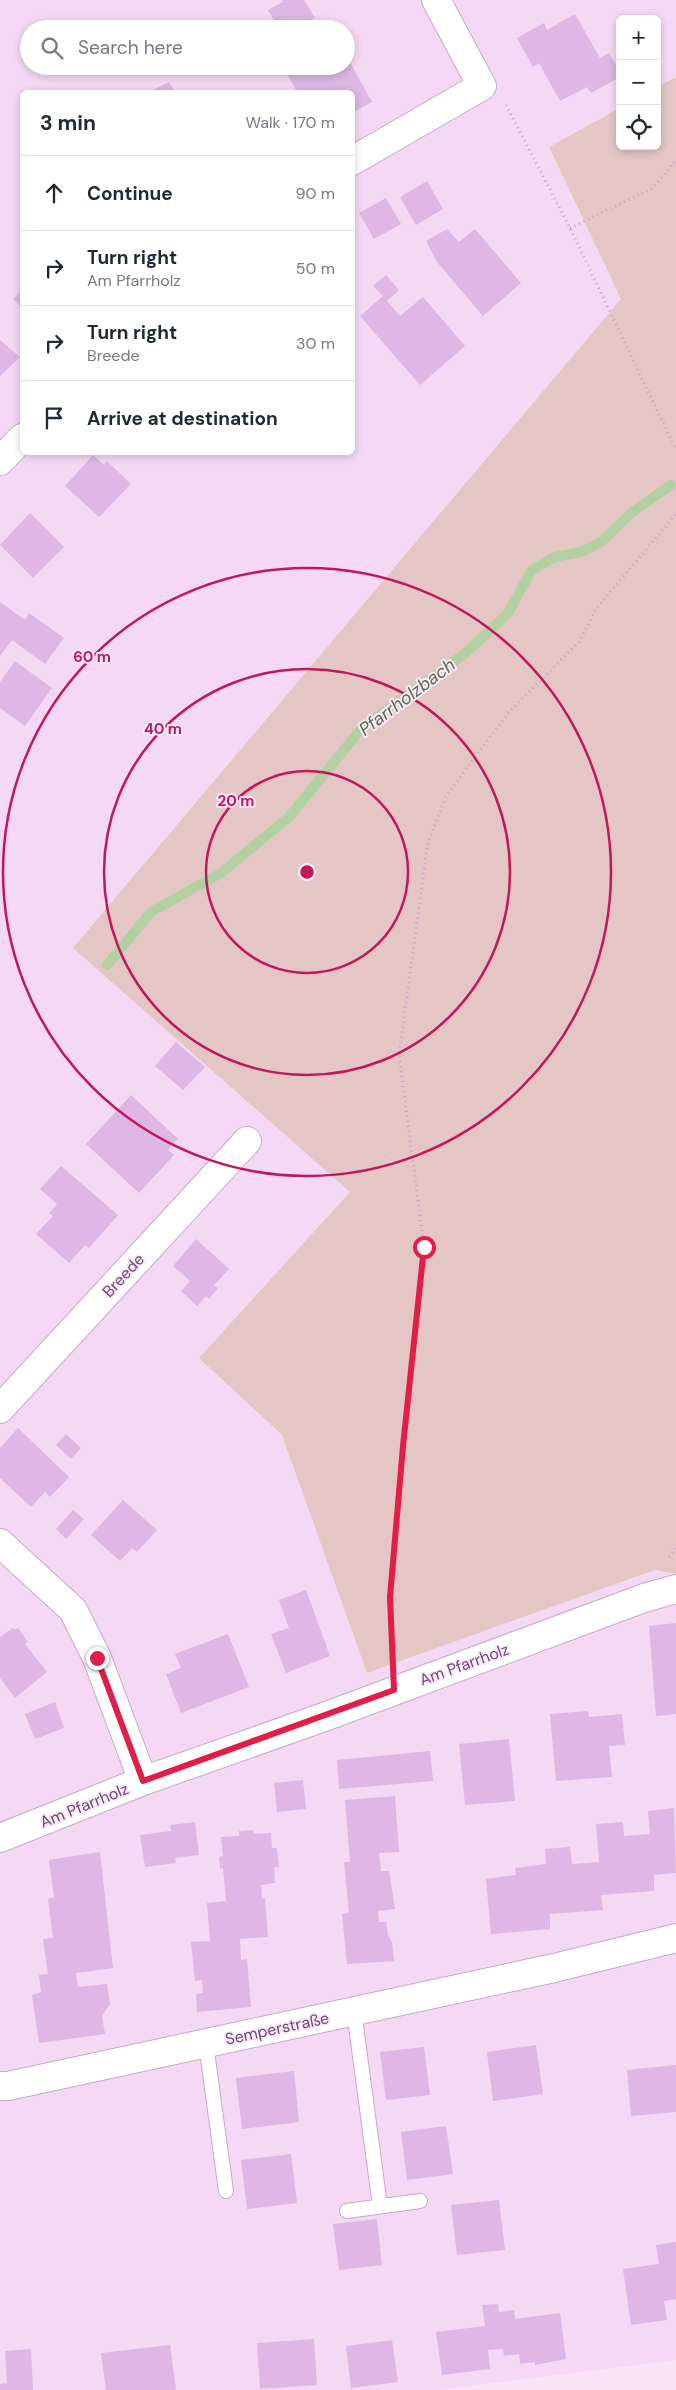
<!DOCTYPE html>
<meta charset="utf-8">
<style>
:root{--surface:#fff;--page:#f2f2f3;--text:#1f2937;--muted:#747a83;--line:#e0e1e3}
body{margin:0;font-family:"DM Sans",sans-serif;background:var(--page);color:var(--text)}
.controls{position:absolute;right:15px;top:15px;display:grid;overflow:hidden;border-radius:8px;box-shadow:0 2px 8px #0003}
.controls button{width:45px;height:45px;display:grid;place-items:center;padding:0;border:0;border-bottom:1px solid var(--line);background:var(--surface);color:var(--text);font:25px sans-serif}
.stop{position:absolute;width:15px;height:15px;margin:-11px;border:4px solid #e11d48;border-radius:50%;background:#fff}
.stop.end{background:#e11d48;border-color:#fff;box-shadow:0 1px 5px #0008}
.list{margin:0;padding:0;list-style:none}
h2{display:flex;justify-content:space-between;align-items:center;height:65px;margin:0;padding:0 20px;font-size:21px}
h2 small{font-size:16px;font-weight:400;color:var(--muted)}
.list li{display:grid;grid-template-columns:32px 1fr auto;gap:15px;align-items:center;box-sizing:border-box;height:75px;padding:0 20px;border-top:1px solid var(--line)}
.list b{display:block;font-size:19px;white-space:nowrap}
.list p{margin:0;font-size:16px;white-space:nowrap;color:var(--muted)}
.list em{font-size:16px;font-style:normal;color:var(--muted)}
.icon{flex:none;width:28px;height:28px;fill:none;stroke:currentColor;stroke-width:2;stroke-linecap:round;stroke-linejoin:round}
.map{position:relative;flex:none;width:676px;height:2390px;overflow:hidden}
.search{position:absolute;background:var(--surface);box-shadow:0 2px 8px #0003;left:20px;top:20px;width:335px;height:55px;display:flex;align-items:center;gap:12px;box-sizing:border-box;padding:0 18px;border-radius:28px;color:var(--muted);font-size:19px}
.panel{position:absolute;background:var(--surface);box-shadow:0 2px 8px #0003;left:20px;top:90px;width:335px;height:365px;border-radius:8px}
.map>svg:first-child{display:block}
.residential{fill:#f4d8f4;fill-rule:evenodd}
.green{fill:#e4c6c4}
.lines{fill:none;stroke-linecap:round;stroke-linejoin:round}
.stream{stroke:#b3d0a2;stroke-width:10}
.building{fill:#deb7e4}
.service-casing{stroke:#c6abc8;stroke-width:16}
.minor-casing{stroke:#c6abc8;stroke-width:30}
.path{stroke:#c9a2cf;stroke-width:3;stroke-dasharray:1 4;stroke-linecap:butt}
.service{stroke:#fff;stroke-width:14}
.minor{stroke:#fff;stroke-width:28}
.route{stroke:#e11d48;stroke-width:6}
.ring{fill:none;stroke:#c2185b;stroke-width:2.5}
.labels{text-anchor:middle;stroke-width:4;stroke-linejoin:round;paint-order:stroke}
.street-label{font-size:16px;fill:#684c6e;stroke:#fce8fb}
.water-label{font-size:18px;font-style:italic;fill:#547242;stroke:#fce8fb}
.centre{fill:#c2185b;stroke:#fce8fb;stroke-width:2.5}
.ring-label{font-size:15px;text-anchor:middle;font-weight:bold;fill:#c2185b;stroke:#fce8fb;stroke-width:4;stroke-linejoin:round;paint-order:stroke}
</style>
<div class="map">
<svg width="676" height="2390" viewBox="0 0 676 2390">
<rect width="100%" height="100%" fill="#f9e3f7"/>
<!-- residential -->
<path class="residential" d="M0,0H676V77L657,87V19H620V108L549,148L621,299L73,948L350,1192L199,1358L282,1435L367,1673L655,1570L676,1574V2360L437,2390H0ZM29,29H346V66H29ZM22,92H352V452H22Z"/>
<!-- green -->
<path class="green" d="M676,77V1574L655,1570L367,1673L282,1435L199,1358L350,1192L73,948L621,299L549,147L620,108V146H657V87Z"/>
<g class="lines">
<!-- stream -->
<path class="stream" d="M107,965L151,912L221,873L289,817L361,729L463,655L495,626L508,613L531,571L554,557L581,552L601,542L631,513L671,485"/>
</g>
<!-- building -->
<path class="building" d="M282,0H304L315,18L295,29H279L268,10L283,2Z
M575,14L600,58L609,53L620,71V77L591,93L587,87L560,101L539,63L533,67L517,38L544,23L547,30Z
M346,55L372,102L352,113V92H297L283,66H346Z
M169,82L175,92H149Z
M427,181L443,209L416,225L400,197Z
M386,198L401,224L374,239L359,213Z
M447,229L459,242L475,229L521,283L483,316L437,262L426,241Z
M386,275L399,290L387,301L400,316L423,297L465,346L420,385L360,316L383,296L373,286Z
M22,290V308L13,299Z
M0,340L20,357L0,376Z
M93,455L104,465L107,461L131,484L99,517L65,486Z
M30,513L64,547L33,578L0,545Z
M0,602L25,620L29,613L64,638L45,664L12,640L0,656Z
M15,661L52,688L25,726L0,708V682Z
M176,1042L205,1067L183,1090L155,1066Z
M131,1095L178,1139L168,1150L174,1155L139,1193L86,1144Z
M61,1166L118,1215L89,1248L85,1245L69,1263L36,1234L53,1216L49,1213L57,1204L40,1189Z
M196,1239L229,1269L214,1285L218,1288L209,1299L206,1296L197,1306L181,1291L190,1281L173,1266Z
M18,1428L69,1477L50,1497L45,1492L31,1507L0,1478V1448Z
M66,1434L81,1448L71,1459L56,1445Z
M123,1500L157,1530L137,1552L132,1548L120,1561L91,1535Z
M73,1510L84,1519L66,1539L56,1529Z
M306,1590L330,1656L286,1673L271,1634L289,1628L279,1600Z
M676,1623V1714L656,1716L649,1626Z
M13,1628L15,1630L18,1628L28,1642L25,1644L47,1672L15,1698L0,1678V1637Z
M228,1634L249,1687L181,1713L166,1674L181,1668L175,1654Z
M55,1702L64,1728L35,1739L25,1714Z
M588,1711L589,1717L622,1714L625,1745L609,1746L612,1777L556,1781L550,1714Z
M509,1739L515,1801L465,1805L459,1744Z
M430,1751L433,1781L339,1789L337,1760Z
M303,1780L306,1809L277,1812L274,1783Z
M395,1796L399,1852L379,1853L381,1871H389L395,1909L378,1911L379,1922H386L388,1935L392,1942L394,1961L347,1964L342,1914L349,1913L344,1862H350L345,1800Z
M674,1808L676,1873L654,1875V1891L601,1895L603,1910L550,1914V1929L491,1934L486,1879L516,1875L515,1868L546,1864L545,1849L570,1847L572,1864L599,1862L596,1824L623,1822L624,1836L650,1834L648,1811Z
M195,1822L199,1855L175,1858L176,1863L145,1867L140,1835L171,1831L170,1825Z
M253,1830L254,1834L271,1833L272,1848H277L279,1867H274L275,1883L261,1885L262,1899L265,1898L268,1937L240,1939L241,1960L247,1959L251,2007L197,2012L196,1994L203,1993L202,1980L195,1981L191,1942L210,1941L207,1903L226,1901L223,1868L220,1869L219,1857L223,1856L221,1837L239,1836V1831Z
M100,1852L113,1968L76,1973L78,1987L107,1984L110,2004L102,2016L105,2034L39,2043L32,1995L41,1992L39,1975L48,1974L43,1939L53,1938L48,1899L54,1897L49,1860Z
M536,2045L543,2094L493,2101L487,2052Z
M424,2047L430,2095L386,2100L380,2052Z
M676,2065V2112L631,2116L627,2070Z
M294,2071L299,2122L242,2129L236,2078Z
M446,2126L453,2174L407,2180L401,2132Z
M291,2154L297,2203L247,2209L241,2160Z
M499,2200L505,2250L457,2255L451,2205Z
M377,2219L382,2265L339,2270L333,2224Z
M676,2242V2299L664,2301L667,2320L631,2325L623,2269L659,2264L656,2245Z
M498,2304L499,2312L514,2310L515,2319L560,2313L566,2359L535,2365V2362L520,2364L519,2354L504,2356L503,2349L488,2350L490,2369L442,2375L436,2332L485,2326L482,2305Z
M314,2339L317,2385L260,2389L257,2343Z
M392,2340L398,2382L351,2388L346,2346Z
M170,2345L176,2390H106L101,2353Z
M31,2349L33,2390H0V2384L7,2383L5,2351Z"/>
<g class="lines">
<defs>
<path id="service" d="M354,2011L380,2206
M206,2044L226,2191
M347,2211L420,2201"/>
<path id="minor" d="M352,161L482,86L436,0
M0,461L22,438
M0,1409L247,1141
M0,1543L73,1610L97,1658L143,1781
M0,1838L143,1781L324,1717L644,1598L676,1589
M0,2086H8L554,1968L676,1938"/>
</defs>
<!-- service casing -->
<use href="#service" class="service-casing"/>
<!-- minor casing -->
<use href="#minor" class="minor-casing"/>
<!-- path -->
<path class="path" d="M506,105L570,228L676,450
M570,228L653,188L676,160
M669,1557L676,1548
M393,1659L390,1597L395,1534L424,1247L399,1054L428,842L446,797L477,754L509,712L579,642L596,609L676,514"/>
<!-- service -->
<use href="#service" class="service"/>
<!-- minor -->
<use href="#minor" class="minor"/>
</g>
<g class="lines">
<!-- route -->
<path class="route" d="M97,1658L143,1781L394,1690L390,1597L403,1446L424,1247"/>
</g>
<!-- distance rings -->
<g class="ring">
<circle cx="307" cy="872" r="101"/>
<circle cx="307" cy="872" r="203"/>
<circle cx="307" cy="872" r="304"/>
</g>
<g class="labels">
<!-- street labels -->
<g class="street-label">
<text transform="translate(123 1275) rotate(-47)" y="6">Breede</text>
<text transform="translate(464 1664) rotate(-20)" y="6">Am Pfarrholz</text>
<text transform="translate(84 1805) rotate(-22)" y="6">Am Pfarrholz</text>
<text transform="translate(277 2028) rotate(-12)" y="6">Semperstraße</text>
</g>
<!-- water labels -->
<g class="water-label">
<text transform="translate(407 697) rotate(-37)" y="6">Pfarrholzbach</text>
</g>
</g>
<circle cx="307" cy="872" r="8" class="centre"/>
<g class="ring-label">
<text x="92" y="662">60 m</text>
<text x="163" y="734">40 m</text>
<text x="236" y="806">20 m</text>
</g>
</svg>
<div class="controls">
<button>+</button>
<button>−</button>
<button><svg class="icon" aria-label="locate" viewBox="0 0 24 24"><circle cx="12" cy="12" r="6"/><path d="M12 2v4M12 18v4M2 12h4M18 12h4"/></svg></button>
</div>
<div class="stop" style="left:424px;top:1247px"></div>
<div class="stop end" style="left:97px;top:1658px"></div>
<div class="search"><svg class="icon" aria-label="search" viewBox="0 0 24 24"><circle cx="10" cy="10" r="6"/><path d="M15 15l6 6"/></svg>Search here</div>
<section class="panel">
<h2>3 min<small>Walk · 170 m</small></h2>
<ul class="list">
<li><svg class="icon" aria-label="ahead" viewBox="0 0 24 24"><path d="M12 20V5M6 11l6-6 6 6"/></svg><div><b>Continue</b></div><em>90 m</em></li>
<li><svg class="icon" aria-label="right" viewBox="0 0 24 24"><path d="M7 20v-9h11M14 6l5 5-5 5"/></svg><div><b>Turn right</b><p>Am Pfarrholz</p></div><em>50 m</em></li>
<li><svg class="icon" aria-label="right" viewBox="0 0 24 24"><path d="M7 20v-9h11M14 6l5 5-5 5"/></svg><div><b>Turn right</b><p>Breede</p></div><em>30 m</em></li>
<li><svg class="icon" aria-label="arrive" viewBox="0 0 24 24"><path d="M6 21V4h12l-3 4 3 4H6"/></svg><div><b>Arrive at destination</b></div></li>
</ul>
</section>
</div>
